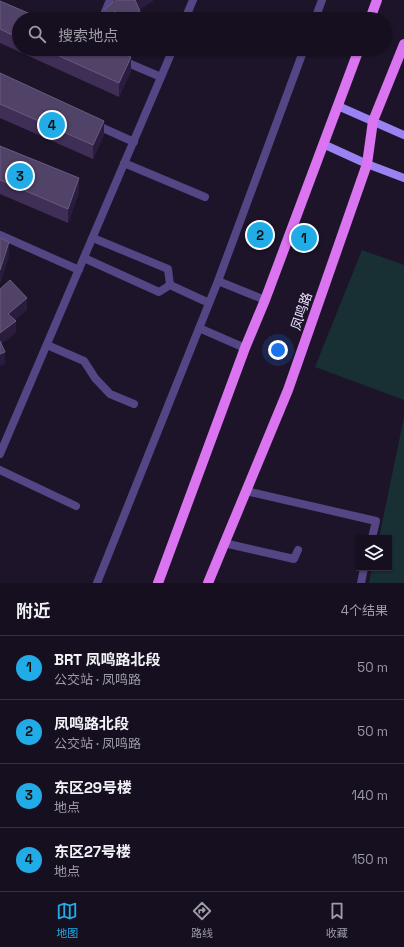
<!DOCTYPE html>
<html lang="zh">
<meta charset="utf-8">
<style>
:root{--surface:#160f20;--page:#231d2d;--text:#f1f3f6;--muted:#9e9ca5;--line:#352f3e;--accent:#21ace7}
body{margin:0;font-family:"Space Grotesk","Noto Sans SC",sans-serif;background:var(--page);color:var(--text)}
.controls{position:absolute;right:12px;bottom:12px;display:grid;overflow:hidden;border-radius:0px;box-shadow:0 1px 3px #0004}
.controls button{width:36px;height:36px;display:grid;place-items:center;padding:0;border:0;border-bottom:1px solid var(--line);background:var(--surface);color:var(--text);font:20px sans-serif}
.you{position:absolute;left:278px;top:350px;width:14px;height:14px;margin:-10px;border:3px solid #fff;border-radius:50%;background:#1a73e8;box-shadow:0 0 0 6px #1a73e833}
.badge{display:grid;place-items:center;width:26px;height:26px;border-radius:50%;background:var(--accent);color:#111;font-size:13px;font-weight:700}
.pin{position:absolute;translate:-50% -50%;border:2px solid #fff;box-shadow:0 1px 4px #0006}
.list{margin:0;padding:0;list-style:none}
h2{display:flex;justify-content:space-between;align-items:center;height:52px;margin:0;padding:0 16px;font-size:17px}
h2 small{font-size:13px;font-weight:400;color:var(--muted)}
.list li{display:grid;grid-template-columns:26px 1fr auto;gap:12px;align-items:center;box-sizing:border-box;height:64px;padding:0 16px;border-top:1px solid var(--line)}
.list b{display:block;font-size:15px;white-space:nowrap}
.list p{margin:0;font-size:13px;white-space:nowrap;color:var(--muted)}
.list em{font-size:13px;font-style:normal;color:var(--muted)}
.icon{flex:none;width:22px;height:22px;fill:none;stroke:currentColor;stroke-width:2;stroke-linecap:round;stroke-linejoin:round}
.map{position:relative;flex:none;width:404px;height:583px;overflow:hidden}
.search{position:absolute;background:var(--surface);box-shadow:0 1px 3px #0004;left:12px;right:12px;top:12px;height:44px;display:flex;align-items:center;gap:10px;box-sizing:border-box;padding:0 14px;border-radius:22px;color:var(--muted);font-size:15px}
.sheet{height:308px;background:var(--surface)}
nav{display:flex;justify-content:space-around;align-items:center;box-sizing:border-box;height:56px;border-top:1px solid var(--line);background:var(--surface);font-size:11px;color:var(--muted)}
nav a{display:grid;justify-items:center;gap:2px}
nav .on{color:var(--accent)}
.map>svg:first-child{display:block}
.green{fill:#182f34}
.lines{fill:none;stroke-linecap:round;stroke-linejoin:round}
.service{stroke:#544584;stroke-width:8}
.minor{stroke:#544584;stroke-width:8}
.secondary{stroke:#9b82f2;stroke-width:8}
.primary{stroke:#db74f0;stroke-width:10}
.wall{fill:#3f2f56}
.shaded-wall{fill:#2a1c3d}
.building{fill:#514267;stroke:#695b7f}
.labels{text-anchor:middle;stroke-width:3;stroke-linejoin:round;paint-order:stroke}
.street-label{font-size:13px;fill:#e9e1fc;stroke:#1d142a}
</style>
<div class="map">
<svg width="404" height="583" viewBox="0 0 404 583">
<rect width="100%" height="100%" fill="#1d142a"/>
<!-- green -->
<path class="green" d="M362,250L404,265V400L315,367Z
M404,417V583H369L372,568H389V538H379Z"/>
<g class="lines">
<!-- service -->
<path class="service" d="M315,19L322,0
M121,60L161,77
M94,124L134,142
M124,163L205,197
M93,238L168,269L170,285
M84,258L159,292L170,285L209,303
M265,300L218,281L304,49
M199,328L245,348
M47,345L84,361L95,378L110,394L134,404
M0,470L76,506
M224,543L294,559L298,550
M97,583L218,281"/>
<!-- minor -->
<path class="minor" d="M102,19L110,0
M185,19L193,0
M0,235L79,270
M0,454L173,49
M246,491L376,521L372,538
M361,583L364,568"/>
<!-- secondary -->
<path class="secondary" d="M338,106L404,135
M323,144L367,164L404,178"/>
<!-- primary -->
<path class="primary" d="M370,19L377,0
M158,583L245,348L265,300L359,49
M208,583L288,390L367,164L373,121L404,44"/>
</g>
<!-- wall -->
<path class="wall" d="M153,0V1L140,9V19H105V9Z
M0,1L19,19V49H113L131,71L119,97L0,43Z
M0,73L104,135L93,159L0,118Z
M0,146L79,192L68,223L0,194Z"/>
<!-- shaded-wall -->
<path class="shaded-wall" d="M134,0H153V1L134,13Z
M115,11V19H109V15Z
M140,11V19H127Z
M131,57V71L119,97V83Z
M104,121V135L93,159V145Z
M79,178V192L68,223V209Z
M9,242V257L0,284V270Z
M27,298V310L8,326V314Z
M16,321V333L0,345V333Z
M5,352V364L0,366V354Z"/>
<!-- building -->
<path class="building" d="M116,0H135L140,11L127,19H121L115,11L109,15L105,9Z
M0,1L42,19H19V38L0,29Z
M44,49H113L131,57L119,83Z
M0,73L104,121L93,145L0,104Z
M0,146L79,178L68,209L0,180Z
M0,238L9,242L0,270Z
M10,280L27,298L8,314L16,321L0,333V289Z
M0,341L5,352L0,354Z"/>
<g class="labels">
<!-- street labels -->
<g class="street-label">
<text transform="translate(301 311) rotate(-71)" y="5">凤鸣路</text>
</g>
</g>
</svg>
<div class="controls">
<button><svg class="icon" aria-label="layers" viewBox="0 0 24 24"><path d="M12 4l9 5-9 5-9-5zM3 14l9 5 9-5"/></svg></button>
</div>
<div class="you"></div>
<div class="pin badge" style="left:304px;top:238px">1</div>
<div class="pin badge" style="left:260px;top:235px">2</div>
<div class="pin badge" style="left:20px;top:176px">3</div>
<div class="pin badge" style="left:52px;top:125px">4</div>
<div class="search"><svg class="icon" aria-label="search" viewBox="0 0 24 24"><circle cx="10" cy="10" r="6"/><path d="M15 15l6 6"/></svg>搜索地点</div>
</div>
<section class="sheet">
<h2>附近<small>4个结果</small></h2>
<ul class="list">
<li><span class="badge">1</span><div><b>BRT 凤鸣路北段</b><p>公交站 · 凤鸣路</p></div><em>50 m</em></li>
<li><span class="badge">2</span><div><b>凤鸣路北段</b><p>公交站 · 凤鸣路</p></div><em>50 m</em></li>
<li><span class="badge">3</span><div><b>东区29号楼</b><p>地点</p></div><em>140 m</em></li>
<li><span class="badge">4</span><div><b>东区27号楼</b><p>地点</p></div><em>150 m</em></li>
</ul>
</section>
<nav>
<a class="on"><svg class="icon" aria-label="map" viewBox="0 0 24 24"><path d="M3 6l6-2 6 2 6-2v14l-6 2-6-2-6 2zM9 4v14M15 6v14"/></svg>地图</a>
<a><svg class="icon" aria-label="directions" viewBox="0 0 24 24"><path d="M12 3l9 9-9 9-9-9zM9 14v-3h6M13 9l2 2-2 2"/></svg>路线</a>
<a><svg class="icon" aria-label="saved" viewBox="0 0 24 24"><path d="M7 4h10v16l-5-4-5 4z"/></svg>收藏</a>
</nav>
